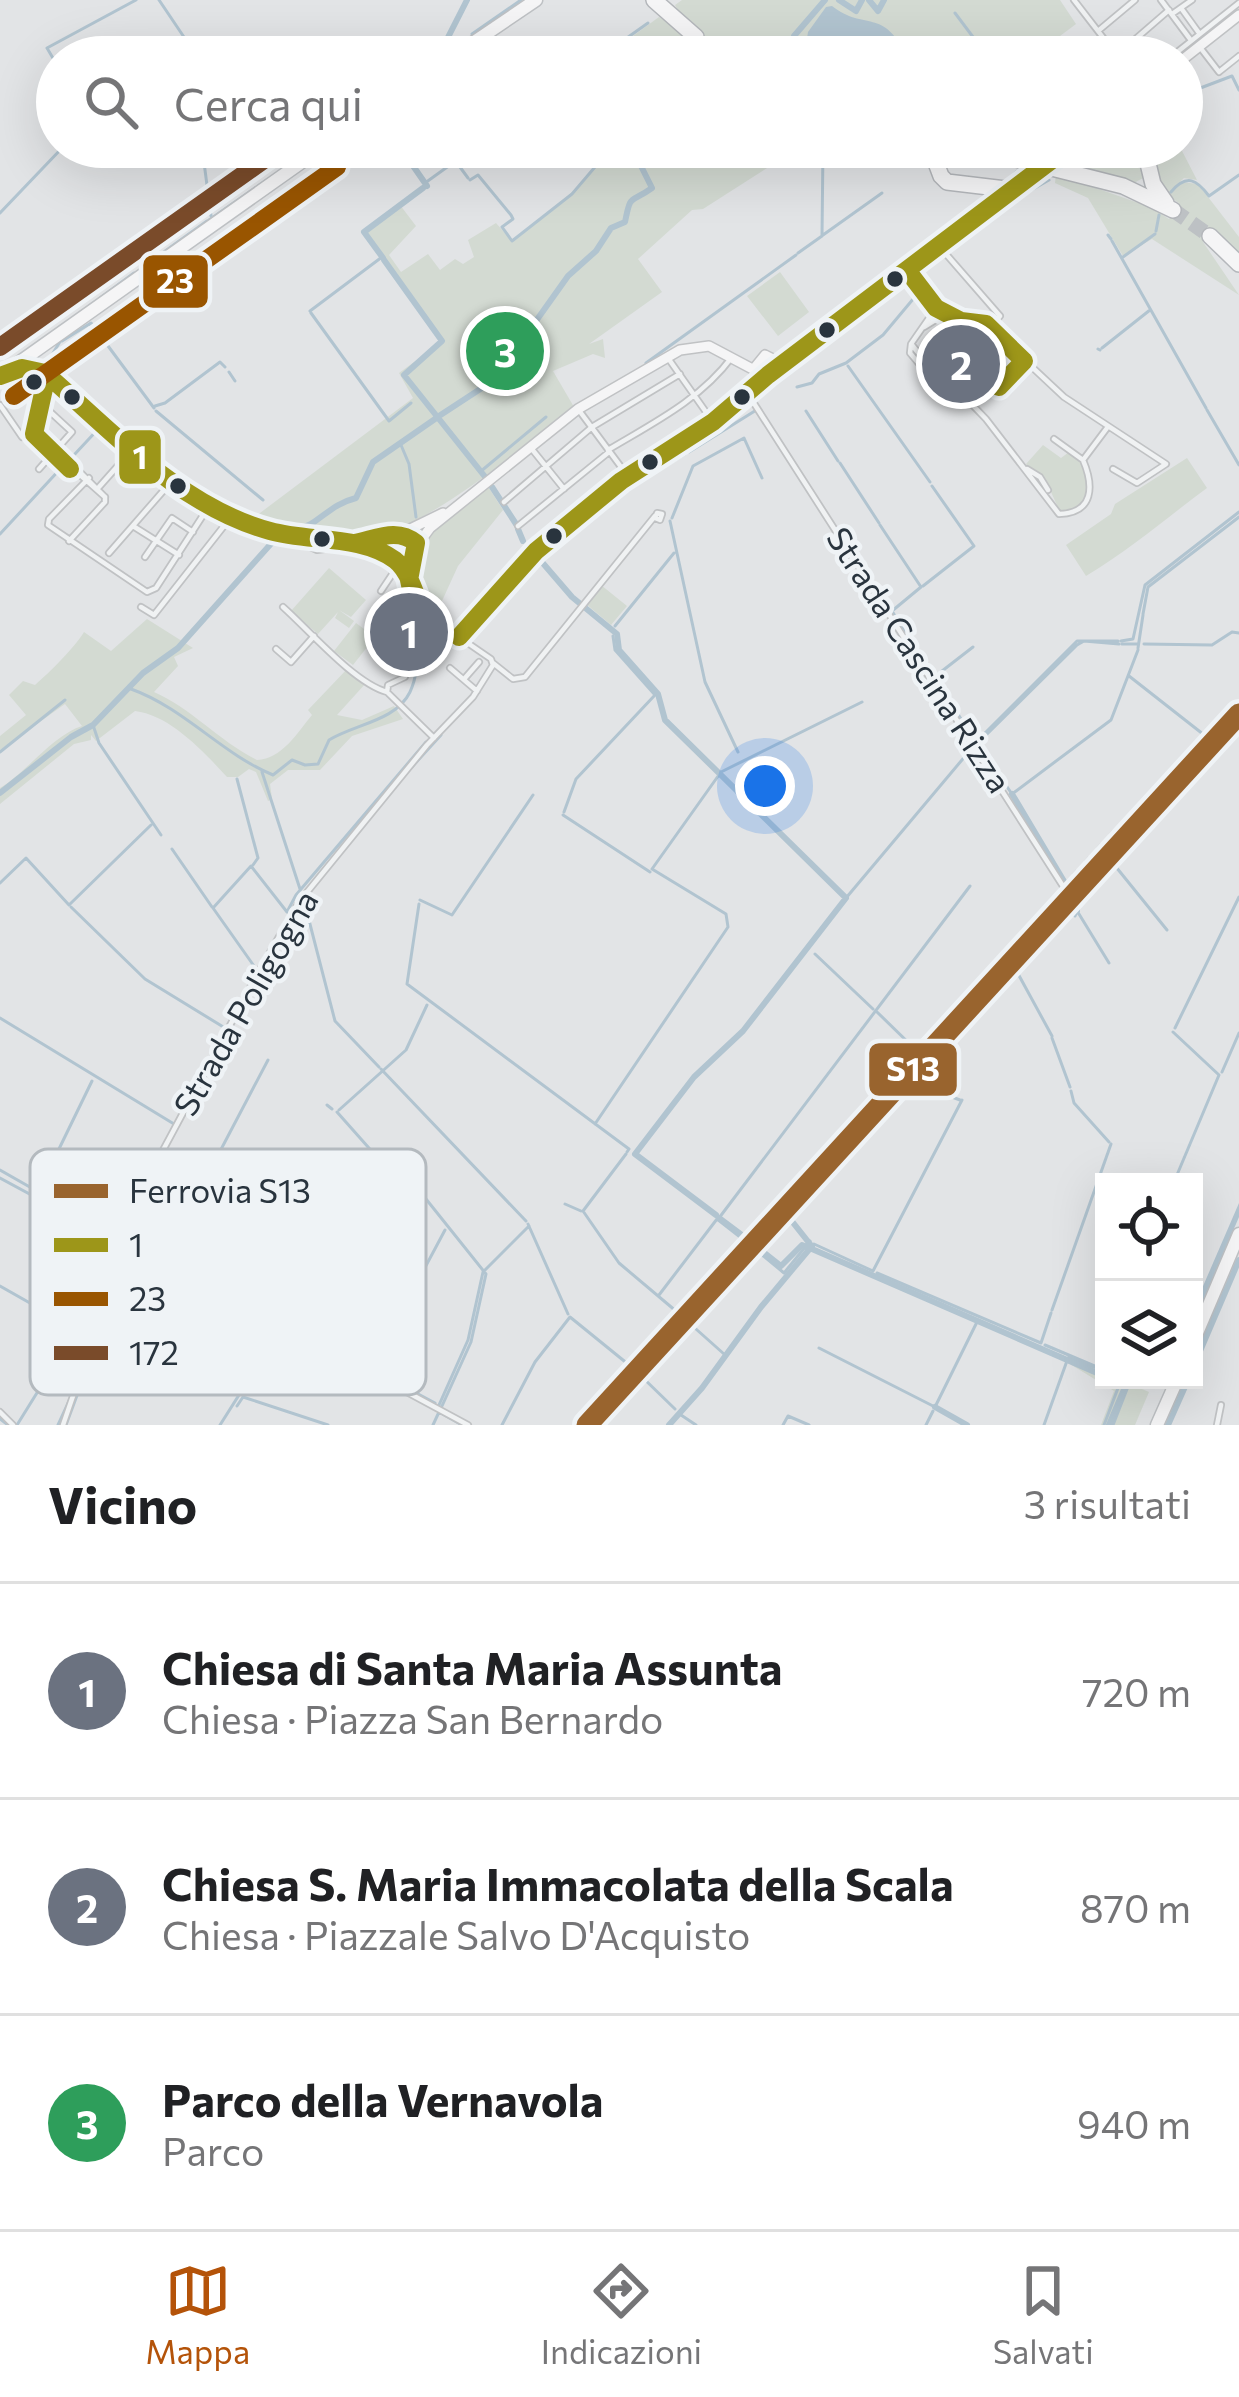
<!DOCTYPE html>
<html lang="it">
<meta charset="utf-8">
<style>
:root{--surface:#fff;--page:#f6f6f6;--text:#202124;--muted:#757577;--line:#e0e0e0;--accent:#b45309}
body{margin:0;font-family:Commissioner,sans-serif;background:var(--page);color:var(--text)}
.controls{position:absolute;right:36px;bottom:36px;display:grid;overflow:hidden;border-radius:0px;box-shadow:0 12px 48px #0002}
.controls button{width:108px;height:108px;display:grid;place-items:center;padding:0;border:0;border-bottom:3px solid var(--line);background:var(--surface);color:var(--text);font:60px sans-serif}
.you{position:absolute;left:765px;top:786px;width:42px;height:42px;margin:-30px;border:9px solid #fff;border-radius:50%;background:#1a73e8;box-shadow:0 0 0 18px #1a73e833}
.badge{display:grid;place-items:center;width:78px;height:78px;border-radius:50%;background:var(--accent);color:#fff;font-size:39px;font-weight:700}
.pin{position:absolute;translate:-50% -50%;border:6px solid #fff;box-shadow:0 3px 12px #0006}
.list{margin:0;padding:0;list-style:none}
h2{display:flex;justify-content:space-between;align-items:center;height:156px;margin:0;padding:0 48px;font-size:51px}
h2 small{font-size:39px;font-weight:400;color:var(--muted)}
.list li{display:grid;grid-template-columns:78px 1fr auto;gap:36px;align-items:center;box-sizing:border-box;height:216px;padding:0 48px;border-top:3px solid var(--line)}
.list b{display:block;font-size:45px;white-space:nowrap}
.list p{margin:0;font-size:39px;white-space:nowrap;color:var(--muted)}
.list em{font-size:39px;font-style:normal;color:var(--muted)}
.icon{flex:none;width:66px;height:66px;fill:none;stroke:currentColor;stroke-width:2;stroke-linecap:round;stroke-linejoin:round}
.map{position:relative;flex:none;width:1239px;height:1425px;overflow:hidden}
.search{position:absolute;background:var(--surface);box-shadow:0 12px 48px #0002;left:36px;right:36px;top:36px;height:132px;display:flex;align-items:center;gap:30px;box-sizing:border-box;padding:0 42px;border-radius:66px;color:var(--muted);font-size:45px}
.sheet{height:804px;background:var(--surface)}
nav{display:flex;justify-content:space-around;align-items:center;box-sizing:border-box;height:168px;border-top:3px solid var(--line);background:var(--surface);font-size:33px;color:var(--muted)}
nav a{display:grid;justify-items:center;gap:6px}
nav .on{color:var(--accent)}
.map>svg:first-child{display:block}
.green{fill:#d3dad2}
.water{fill:#b1c4d0}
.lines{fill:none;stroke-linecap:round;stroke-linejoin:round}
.stream{stroke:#b1c4d0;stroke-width:3}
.canal{stroke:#b1c4d0;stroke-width:6}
.highway-tunnel{stroke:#bdc1c4;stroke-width:15;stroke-dasharray:15 8;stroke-linecap:butt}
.street-casing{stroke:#c0c2c4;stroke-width:8}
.secondary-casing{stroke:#c0c2c4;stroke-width:12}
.primary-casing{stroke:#bec1c4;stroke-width:15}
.highway-casing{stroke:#b4b7bb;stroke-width:18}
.street{stroke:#f0f2f3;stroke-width:4.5}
.secondary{stroke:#f5f5f6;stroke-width:9}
.primary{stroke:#f5f5f6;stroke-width:12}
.highway{stroke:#f5f5f6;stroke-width:15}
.rail{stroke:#caccce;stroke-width:3;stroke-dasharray:6 12;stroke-linecap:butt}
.secondary-bridge-casing{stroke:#c0c2c4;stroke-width:12;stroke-linecap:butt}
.secondary-bridge{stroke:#f5f5f6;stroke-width:9}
.bus-1-casing{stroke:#eff3f6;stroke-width:27}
.bus-2-casing{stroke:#eff3f6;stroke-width:27}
.bus-3-casing{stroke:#eff3f6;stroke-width:27}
.bus-1{stroke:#9d9619;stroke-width:18}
.bus-2{stroke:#950;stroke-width:18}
.bus-3{stroke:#7a4b2a;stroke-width:18}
.rail-1-casing{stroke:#eff3f6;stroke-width:30}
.rail-1{stroke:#99642e;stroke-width:21}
.bus-dot{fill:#29343e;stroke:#eff3f6;stroke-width:4.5}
.labels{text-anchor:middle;stroke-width:9;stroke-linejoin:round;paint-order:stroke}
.street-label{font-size:33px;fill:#29343e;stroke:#eff3f6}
.key{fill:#eff3f6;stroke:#b4babf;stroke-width:3}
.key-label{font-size:33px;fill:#29343e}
.line-badge{stroke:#eff3f6;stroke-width:4.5}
.badge-label{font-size:33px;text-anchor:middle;font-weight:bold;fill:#fff}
</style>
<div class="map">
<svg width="1239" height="1425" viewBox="0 0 1239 1425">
<rect width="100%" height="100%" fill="#e2e4e6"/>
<!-- green -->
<path class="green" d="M682,0H1060L1076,24L1032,57H604L659,17L695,40L675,5Z
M611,147H800L703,209L692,210L638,259L662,292L589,344L603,339L605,358L593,354L553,371L574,407C520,449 427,530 359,541C325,547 281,530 248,522L413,398L399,373L443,341L363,232L400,205L416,226L389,255L401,272L428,254L440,270L455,259L463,264L474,257L468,240L496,223L512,241L576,189Z
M1075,147H1140L1145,177L1132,184L1053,164Z
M1149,147H1180L1197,180L1184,178L1169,193L1182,182L1198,184L1239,237V253L1214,230L1203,242L1239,295L1152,239L1123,256L1088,198L1055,183L1056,174L1150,207L1169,219L1179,203C1149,185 1162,175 1149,147Z
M780,272L809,312L778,336L747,296Z
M1043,445L1061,458L1069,452C1095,470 1097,509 1060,512L1047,483L1026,464Z
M1187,458L1207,488C1165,519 1131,549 1086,576L1066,545L1111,514L1115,504Z
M489,488L503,510L458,566L431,625C382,556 437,525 489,488Z
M329,568L366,600L351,617L339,610L354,621L349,628L335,618L338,612L318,634L291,611Z
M601,585L627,606L611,625L586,604Z
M147,619L193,648L174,657L178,666L154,692C191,708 219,741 257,760C282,759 297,733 312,715L308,710L349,667L366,683L337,715L362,720L394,706L403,719L352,736L320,770H288L270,784L272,799L268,801L256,772L249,769L238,777H227C204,752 170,715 135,711L96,741L91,735V740L74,744L0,804V788C27,772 53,735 82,726L65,704L0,750V736L26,715L9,695L23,681L35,685C49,673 76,646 84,632L111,651Z
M356,623L375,637L353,665L334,651Z
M864,1271L1104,1373V1380H1121L1149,1392L1135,1425H1101L1114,1391L1065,1361L859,1272Z"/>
<!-- water -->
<path class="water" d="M832,6C865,32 883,6 907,57H825L806,45L808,32L826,7Z
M1239,1203V1217L1194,1322V1307Z"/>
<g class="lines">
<!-- stream -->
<path class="stream" d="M159,0L190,46L191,57
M955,13L988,57
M472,34L521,0
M600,57L648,23
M57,65L47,48L136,0
M1182,95L1232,76L1239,90
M202,147L211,216
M1037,150L1039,147
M1071,160L1085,147
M457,163L468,178
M470,180L478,175L511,215L513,219L502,227L512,241L572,194L612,147
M425,183L475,147
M1003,184L1017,171
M1171,192C1187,173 1197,180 1209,196L1239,175
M1012,201L1049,180
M0,213L63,147
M209,220L268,179
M1156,231L1159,215
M823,235L882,193
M1108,235L1111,239
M1112,241L1206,408
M798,253L822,236L823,147
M161,254L207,221
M916,255L987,200
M1123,257L1155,234
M310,311L382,257
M311,313L389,421L411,403
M62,341L91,323L154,408
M1102,348L1150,310
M1098,349L1100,350
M27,352L134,273
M646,363L796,255
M848,366L930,482
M44,368L61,340
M229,372L235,381
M797,387L812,383L819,374L846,363L883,335L919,292
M155,406L165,403L220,362L225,367
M1207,410L1239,465
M156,411L263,500
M806,411L838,461
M401,445L409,464L416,517
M689,452L758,409
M74,455L101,426
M840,463L879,523
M480,472L546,417
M647,477L685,454
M672,518L693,466L744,438L762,478
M670,521L705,682L738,752
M880,525L921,587L892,611L933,678L973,647
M0,534L62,467
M840,542L893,623
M420,549L416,577L433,625
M923,586L974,546L932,486
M1143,614L1148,587L1239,517
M615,626L674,553
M1118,641H1077L976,742L1012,794L1111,720L1138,650
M1121,641L1133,639L1145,585L1239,512
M1122,644H1137
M1144,644L1212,645L1232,632L1239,633
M1138,648L1143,615
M1129,676L1208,738L1239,703
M936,681L975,740
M131,689C184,708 222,754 273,775L292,760L305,765L318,764L329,740C355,724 396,721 410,692C420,671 414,658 427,639
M93,725L99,743L161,835
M1209,740L1211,741
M980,741L1077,645L1084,641L1119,644
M0,752L65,700
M411,768L441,735
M262,772L300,889
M237,779L258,858L253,865
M1140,806L1155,789
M564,812L576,779L655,695L615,650L613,636
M563,815L650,872
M172,849L212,907
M1112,862L1167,930
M0,883L26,858L69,905L151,825
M1072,892L1142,813
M846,898L972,748
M1078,898L1215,745
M420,900L452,915L533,795
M304,901L335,1021L379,1067
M419,904L407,984L629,1149L627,1152
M71,907L145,979L225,1028
M1079,914L1109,963
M815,954L873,1009
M254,966L213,908L251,866L287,912L296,895L426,742
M877,1012L917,1051
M0,1018L174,1124
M1175,1028L1239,897
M1173,1032L1219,1075L1174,1182
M1052,1036L1016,970L1070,911L1075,916
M1052,1038L1070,1087
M381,1069L526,1221
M1222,1072L1239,1033
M1071,1091L1074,1103L1109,1142
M952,1097L960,1100
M327,1105L332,1109
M339,1110L406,1050L427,1005
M337,1112L392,1174L422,1194L486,1274L471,1342L442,1406
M595,1124L728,927L726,914L652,869L721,772L862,702
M626,1154L583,1211L619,1263L683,1317
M0,1170L114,1235L99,1336L58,1425
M0,1178L111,1238
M40,1188L92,1081
M565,1204L581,1211
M719,1218L970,886
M528,1224L568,1314
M123,1231L139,1200
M121,1235L435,1403
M117,1241L273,1323
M808,1244L810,1241
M814,1244L873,1271L962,1100
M755,1249L784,1273L806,1246
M165,1256L268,1060
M877,1273L1041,1343L1051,1313
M0,1286L97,1341
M659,1295L717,1219L749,1244
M1052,1310L1111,1144
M687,1321L724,1354
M106,1336L112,1292
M1045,1345L1104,1370
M819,1348L935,1407L977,1322
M372,1367L445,1230
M1098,1373V1378L1118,1388L1104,1425
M639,1374L675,1409
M439,1405L468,1340L483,1272L529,1226
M237,1406L243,1397L328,1425
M681,1415L696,1425
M0,1419L8,1425
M17,1425L76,1330
M66,1425L82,1382
M220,1425L282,1327
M433,1425L439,1412L462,1425
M502,1425L535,1362L570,1317L634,1369
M783,1425L788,1416L809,1425
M926,1425L933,1411
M1044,1425L1068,1358L1100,1369
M1113,1425L1129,1384L1120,1380"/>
<!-- canal -->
<path class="canal" d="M839,0L856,11L862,0
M869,0L878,11L884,0
M438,57L467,0
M749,57L758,46L764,48L769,57
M794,57L798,51L794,36L825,0
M400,147L427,186
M383,258L364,232L423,188
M384,260L442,341L404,375L486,478
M439,416L494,380L568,276L596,251L611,228L625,222C631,192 630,204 652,188L639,162L649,157L667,165L680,155V147
M492,487L516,524
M518,529L523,541
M535,554L572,597L617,634L619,650L658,694L665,720L846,898L743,1031L694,1077L635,1154L716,1215
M0,793L71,737L93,725L143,673L178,648L277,537C288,528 302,531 314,522C330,511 337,503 356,498L373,462L435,419
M1012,794L1068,888
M1077,896V911
M719,1218L751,1242
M810,1244L787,1215L1068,910L1075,913
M757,1247L781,1266L802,1245L807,1247
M812,1249L1104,1376
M1194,1365L1239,1260
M935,1407L967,1425
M669,1425L702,1388L761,1307L812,1246
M1109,1425L1126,1385L1113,1380
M1168,1425L1188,1380"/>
<!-- highway-tunnel -->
<path class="highway-tunnel" d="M1173,210L1210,236"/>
<defs>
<path id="street" d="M1074,0L1118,57
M1161,0L1190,39
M1181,8L1199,33
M1172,14L1192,0
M1098,31L1135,0
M1199,46L1219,72L1239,56
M1117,55L1169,10
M1171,57L1239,3
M939,246L1000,316L991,327
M910,274L945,314L961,321L986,324L1064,397L1166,464L1137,483L1113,469
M936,308L911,344L910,353L926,372L960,392L986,419L1059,514C1094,513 1094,486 1083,460
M945,314L962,339
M953,318L978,363L999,387L1024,361
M924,327L945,314
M912,345L935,374
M668,358L713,422
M47,375L34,434L105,497
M53,378L41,433L105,497
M748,394L1068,894
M0,405L22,437L34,428
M578,409L627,475
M1054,439L1083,460
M531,448L564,489
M608,450C653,423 700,400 732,357
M1083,460L1107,428
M39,469L72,432L46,408
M1027,469L1040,477L1048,490
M89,478L49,519L48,525L147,592L156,588L209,506
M99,487L131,451
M504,502L592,427L680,374
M657,513L662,514L660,520L655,518Z
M133,526L179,555
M518,526L609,452
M295,540L317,550L347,546
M69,541L105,502V497
M109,553L171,482
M379,556L397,567L381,591
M145,557L172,518L193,532
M393,558L403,568L427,626
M409,580L412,556
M141,607L154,615L231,517
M283,607C309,630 354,683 387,692
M427,626L413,648L405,677L388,685L387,692L434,738
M459,637L551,538L627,475L713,422L768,375
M276,649L291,662L314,636
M493,663L513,679L525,677L655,516
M450,668L477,691
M465,678L479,662
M119,1237L468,1425
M0,1412L13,1425
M63,1425L74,1393L103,1338L117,1236L258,973L299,902L427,745L473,697L493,665L491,659L459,637L427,626
M1217,1425L1221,1405"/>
<path id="secondary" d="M1182,60L1239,15
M1054,159L1069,147
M789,361H777L765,355L756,366L764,375C794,366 823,334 848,315C904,273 960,232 1015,189
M32,367L53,378C122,436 183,508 273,532C300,540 329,538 356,544C375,548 390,561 409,557L416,547L411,536L400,533L355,544
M404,532L443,513
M416,547L430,528L578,409L680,350L709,346L760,373"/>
<path id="primary" d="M452,57L536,0
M0,376L323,147
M1194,1340L1239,1234
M1157,1425L1177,1380"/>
<path id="highway" d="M654,0L696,37
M713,48L727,57
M930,147L941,176L947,182L1014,190
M969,147L1123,186L1173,210
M1144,147L1153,184L1166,203
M1210,236L1239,264"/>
</defs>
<!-- street casing -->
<use href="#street" class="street-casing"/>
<!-- secondary casing -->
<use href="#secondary" class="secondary-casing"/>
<!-- primary casing -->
<use href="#primary" class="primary-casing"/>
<!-- highway casing -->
<use href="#highway" class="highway-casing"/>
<!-- street -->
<use href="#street" class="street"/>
<!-- secondary -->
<use href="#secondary" class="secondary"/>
<!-- primary -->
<use href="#primary" class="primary"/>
<!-- highway -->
<use href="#highway" class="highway"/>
<!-- rail -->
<path class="rail" d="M1073,875L1117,827L1173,783"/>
<defs>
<path id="secondary-bridge" d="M1027,180L1054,159"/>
</defs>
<!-- secondary-bridge casing -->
<use href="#secondary-bridge" class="secondary-bridge-casing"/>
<!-- secondary-bridge -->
<use href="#secondary-bridge" class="secondary-bridge"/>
<defs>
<path id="bus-1" d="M907,270L936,308L961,321L986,324L1024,361
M953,318L978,363L999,387L1024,361
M47,375L34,434L70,469
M0,376L22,368L45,373C113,432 181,507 270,531C309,542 361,535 395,560C412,573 419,607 427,626
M354,543C376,539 397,527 416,543L409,580L412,594
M459,637L536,551L621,481L713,422L768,375L1069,147"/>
<path id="bus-2" d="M14,396L337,167"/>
<path id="bus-3" d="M0,347L282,147"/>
</defs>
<!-- bus-1 casing -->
<use href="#bus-1" class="bus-1-casing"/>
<!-- bus-2 casing -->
<use href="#bus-2" class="bus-2-casing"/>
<!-- bus-3 casing -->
<use href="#bus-3" class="bus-3-casing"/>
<!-- bus-1 -->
<use href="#bus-1" class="bus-1"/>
<!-- bus-2 -->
<use href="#bus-2" class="bus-2"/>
<!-- bus-3 -->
<use href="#bus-3" class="bus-3"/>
<defs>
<path id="rail-1" d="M587,1425L1239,714"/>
</defs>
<!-- rail-1 casing -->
<use href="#rail-1" class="rail-1-casing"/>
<!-- rail-1 -->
<use href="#rail-1" class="rail-1"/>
</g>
<!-- markers -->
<g class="bus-dot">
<circle cx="895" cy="279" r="10"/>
<circle cx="827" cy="330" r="10"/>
<circle cx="34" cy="382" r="10"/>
<circle cx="72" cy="397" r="10"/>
<circle cx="742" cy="397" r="10"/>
<circle cx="650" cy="462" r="10"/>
<circle cx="178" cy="486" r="10"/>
<circle cx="554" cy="536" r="10"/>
<circle cx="322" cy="539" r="10"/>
</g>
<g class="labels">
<!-- street labels -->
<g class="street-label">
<text transform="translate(919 660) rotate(57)" y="12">Strada Cascina Rizza</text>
<text transform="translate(246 1003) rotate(-60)" y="12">Strada Poligogna</text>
</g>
</g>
<!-- legend -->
<rect x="30" y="1149" width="396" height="246" rx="18" class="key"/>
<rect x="54" y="1184" width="54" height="14" fill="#99642e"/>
<rect x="54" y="1238" width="54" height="14" fill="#9d9619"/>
<rect x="54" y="1292" width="54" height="14" fill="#950"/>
<rect x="54" y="1346" width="54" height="14" fill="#7a4b2a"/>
<g class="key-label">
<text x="129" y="1203">Ferrovia S13</text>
<text x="129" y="1257">1</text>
<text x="129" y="1311">23</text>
<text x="129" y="1365">172</text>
</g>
<g class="line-badge">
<rect x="141" y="253" width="69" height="57" rx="12" fill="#950"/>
<rect x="117" y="428" width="46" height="58" rx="12" fill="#9d9619"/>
<rect x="867" y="1041" width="92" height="57" rx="12" fill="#99642e"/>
</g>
<g class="badge-label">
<text x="175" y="293">23</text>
<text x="140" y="469">1</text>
<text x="913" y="1081">S13</text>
</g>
</svg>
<div class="controls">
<button><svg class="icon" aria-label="locate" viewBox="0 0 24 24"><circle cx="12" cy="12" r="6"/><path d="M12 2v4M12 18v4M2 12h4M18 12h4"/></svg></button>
<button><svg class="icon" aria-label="layers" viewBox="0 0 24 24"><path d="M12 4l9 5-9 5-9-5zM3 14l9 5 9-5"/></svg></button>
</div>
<div class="you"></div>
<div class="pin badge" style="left:409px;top:632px;background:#6b7280">1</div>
<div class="pin badge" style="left:961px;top:364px;background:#6b7280">2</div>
<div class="pin badge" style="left:505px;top:351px;background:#2e9e5b">3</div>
<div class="search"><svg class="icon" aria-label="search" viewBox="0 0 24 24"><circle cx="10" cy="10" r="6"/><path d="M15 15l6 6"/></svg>Cerca qui</div>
</div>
<section class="sheet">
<h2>Vicino<small>3 risultati</small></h2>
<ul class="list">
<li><span class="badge" style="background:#6b7280">1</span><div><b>Chiesa di Santa Maria Assunta</b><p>Chiesa · Piazza San Bernardo</p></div><em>720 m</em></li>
<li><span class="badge" style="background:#6b7280">2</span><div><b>Chiesa S. Maria Immacolata della Scala</b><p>Chiesa · Piazzale Salvo D'Acquisto</p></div><em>870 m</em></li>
<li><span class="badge" style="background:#2e9e5b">3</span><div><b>Parco della Vernavola</b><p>Parco</p></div><em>940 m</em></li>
</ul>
</section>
<nav>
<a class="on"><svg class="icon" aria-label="map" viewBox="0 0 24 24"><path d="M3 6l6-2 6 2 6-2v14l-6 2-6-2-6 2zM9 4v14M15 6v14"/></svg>Mappa</a>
<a><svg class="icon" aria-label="directions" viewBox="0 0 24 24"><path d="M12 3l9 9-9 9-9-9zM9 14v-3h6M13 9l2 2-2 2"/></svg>Indicazioni</a>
<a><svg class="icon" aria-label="saved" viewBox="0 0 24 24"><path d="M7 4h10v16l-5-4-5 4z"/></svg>Salvati</a>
</nav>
